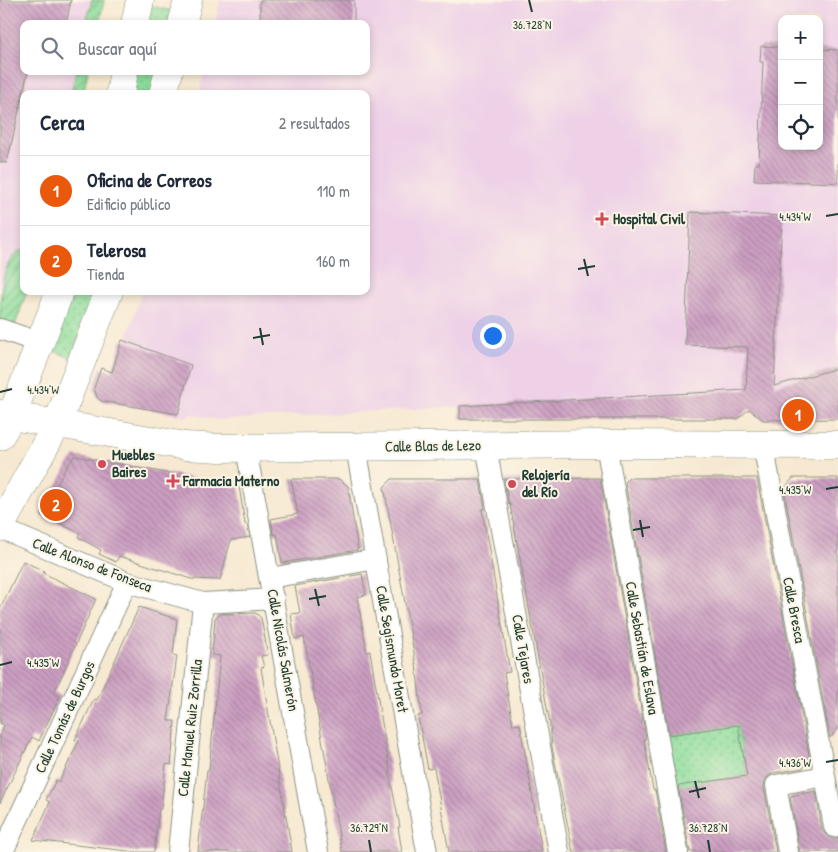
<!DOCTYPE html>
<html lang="es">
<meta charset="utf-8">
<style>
:root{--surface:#fff;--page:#f2f2f3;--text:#1f2937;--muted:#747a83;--line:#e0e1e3;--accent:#ea580c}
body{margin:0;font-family:"Patrick Hand",sans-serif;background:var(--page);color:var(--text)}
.controls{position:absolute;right:15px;top:15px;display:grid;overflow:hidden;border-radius:10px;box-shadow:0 2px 8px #0003}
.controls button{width:45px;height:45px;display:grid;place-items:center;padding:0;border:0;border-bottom:1px solid var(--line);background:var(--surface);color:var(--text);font:25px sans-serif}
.you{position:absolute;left:492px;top:335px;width:18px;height:18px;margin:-12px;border:4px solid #fff;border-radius:50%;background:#1a73e8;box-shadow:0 0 0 8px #1a73e833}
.badge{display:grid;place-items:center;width:32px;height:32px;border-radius:50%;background:var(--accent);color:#fff;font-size:16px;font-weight:700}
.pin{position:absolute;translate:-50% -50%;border:2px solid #fff;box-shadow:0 1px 5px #0006}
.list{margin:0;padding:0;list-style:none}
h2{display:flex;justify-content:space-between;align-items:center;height:65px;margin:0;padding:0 20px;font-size:21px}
h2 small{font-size:16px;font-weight:400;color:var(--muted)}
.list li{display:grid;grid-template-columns:32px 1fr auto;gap:15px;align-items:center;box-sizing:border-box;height:70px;padding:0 20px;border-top:1px solid var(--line)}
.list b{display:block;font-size:19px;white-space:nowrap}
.list p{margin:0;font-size:16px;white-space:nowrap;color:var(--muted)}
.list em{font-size:16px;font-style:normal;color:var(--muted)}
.icon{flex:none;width:28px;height:28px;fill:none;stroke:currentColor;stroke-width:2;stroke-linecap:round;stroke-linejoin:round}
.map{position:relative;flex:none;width:838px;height:852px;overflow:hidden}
.search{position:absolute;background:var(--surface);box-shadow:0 2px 8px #0003;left:20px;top:20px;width:350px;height:55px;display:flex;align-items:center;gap:12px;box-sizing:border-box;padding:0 18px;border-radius:10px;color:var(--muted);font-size:19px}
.panel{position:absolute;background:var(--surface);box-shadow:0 2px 8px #0003;left:20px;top:90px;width:350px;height:205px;border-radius:10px}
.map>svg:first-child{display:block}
.built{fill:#eed0e7;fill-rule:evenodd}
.grass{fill:url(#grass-dots);stroke:#568d68}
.garden{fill:url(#garden-furrows);stroke:#568d68}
.building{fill:url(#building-back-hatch)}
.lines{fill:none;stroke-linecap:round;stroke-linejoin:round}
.street-casing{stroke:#8b9382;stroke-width:22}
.secondary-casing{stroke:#8b9382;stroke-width:29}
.street{stroke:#fff;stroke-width:20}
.secondary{stroke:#fff;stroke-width:28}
.ticks{fill:none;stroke:#1f3d34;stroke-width:2}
.poi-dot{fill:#d1495b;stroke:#fcf5e5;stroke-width:2}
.labels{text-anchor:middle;stroke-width:4;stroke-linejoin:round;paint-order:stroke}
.poi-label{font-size:15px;font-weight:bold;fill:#1f3d34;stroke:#fcf5e5;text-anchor:start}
.street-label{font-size:15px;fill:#1f3d34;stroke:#fcf5e5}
.ticks-label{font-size:12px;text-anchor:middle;fill:#1f3d34;stroke:#fcf5e5;stroke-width:4;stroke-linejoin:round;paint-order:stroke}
</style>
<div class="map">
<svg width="838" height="852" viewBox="0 0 838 852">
<defs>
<pattern id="grass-dots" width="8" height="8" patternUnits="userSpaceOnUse" patternTransform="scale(1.25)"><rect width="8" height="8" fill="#8ddd9c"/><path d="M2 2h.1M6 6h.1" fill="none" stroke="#73b480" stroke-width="1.8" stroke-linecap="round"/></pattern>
<pattern id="garden-furrows" width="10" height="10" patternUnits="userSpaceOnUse" patternTransform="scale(1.25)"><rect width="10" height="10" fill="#8ddd9c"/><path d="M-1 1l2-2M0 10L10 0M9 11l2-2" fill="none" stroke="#73b480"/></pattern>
<pattern id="building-back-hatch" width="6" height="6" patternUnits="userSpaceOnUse" patternTransform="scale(1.25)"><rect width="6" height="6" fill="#cc9ec2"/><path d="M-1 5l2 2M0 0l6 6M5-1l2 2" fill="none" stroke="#a5829e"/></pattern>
</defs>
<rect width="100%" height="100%" fill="#fcf5e5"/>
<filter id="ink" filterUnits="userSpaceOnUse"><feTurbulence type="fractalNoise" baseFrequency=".02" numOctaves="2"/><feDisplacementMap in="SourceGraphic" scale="10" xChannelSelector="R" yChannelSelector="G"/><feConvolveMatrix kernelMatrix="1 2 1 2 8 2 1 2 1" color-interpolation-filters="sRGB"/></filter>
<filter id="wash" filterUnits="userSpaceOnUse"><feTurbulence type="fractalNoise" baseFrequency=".0096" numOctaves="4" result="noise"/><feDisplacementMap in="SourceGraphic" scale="20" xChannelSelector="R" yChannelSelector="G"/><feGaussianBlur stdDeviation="1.12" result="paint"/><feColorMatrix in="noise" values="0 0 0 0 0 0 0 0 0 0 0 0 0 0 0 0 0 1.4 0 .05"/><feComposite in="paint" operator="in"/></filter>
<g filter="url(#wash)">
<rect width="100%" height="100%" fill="#f7e9d1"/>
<!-- built -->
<path class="built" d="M0,0H104L99,24H24V71H88L83,94H24V266L0,317Z
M220,0H838V369L758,390L219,420L190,414L189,417L101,401L97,397L94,388L101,368L112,372L122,341H126L142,291H366V94H199L204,71H366V24H215ZM782,19H819V146H782Z"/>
<!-- grass -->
<path class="grass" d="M151,6L172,11L169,24H146Z
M135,71H157L152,94H130Z
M74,291H96L71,358L50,349Z
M738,725L747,776L676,787L668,735Z"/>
<!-- garden -->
<path class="garden" d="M92,0H104L99,24H86Z
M76,71H88L83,94H71Z
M24,249V291H27L14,328L0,323C0,302 0,257 24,249Z"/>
<g id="blocks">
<!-- building -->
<path class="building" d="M0,0H71L66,24H24V71H28L7,163L0,162Z
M260,0H354V24H260Z
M761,46L782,47V147L812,148V146H819V49L838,50V183L754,180L755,164H759L763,62H760Z
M690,212L782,216L774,386L838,368V419L763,420L749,409L738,419H460V406L746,390L748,347L685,345Z
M122,340L191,365L178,414L101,401L97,397L94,388L101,368L112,372Z
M75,456L199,479L232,480L239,486L245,524H247L250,537L231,540L220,580L191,579L119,556L116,562L99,554L101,550L78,537L80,533L41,515L67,466Z
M600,478L646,738L644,739L653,790H655L666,852H573L552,747L550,724L510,504L509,505L504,479Z
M629,478H757L810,760L803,768L773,773L768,776L765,781L764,787L776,852H690L678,786L747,776L738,725L669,735L625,482Z
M793,478H838V729L830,738L784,489Z
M291,479H339L348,486L358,550L282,563L277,534H273L271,519L298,514Z
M392,479H480L485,509H482L510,672L504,673L513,725L520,724L542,852H449L434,768L428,769L418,716L422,715L416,664L384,487Z
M23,561L44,571L43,573L96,599L54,693L60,696L39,741L32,737L0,803V735L4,725L0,723V609Z
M362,574L366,595L357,597L367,652L370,651L383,729L390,772H389L400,827H398L402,852H342L304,637L295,639L291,614L300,613L295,586Z
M139,607L177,619L173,655L177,656L168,721H175L171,765L166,764L161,809H159L154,852H137L33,840L50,802L46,800L56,780L59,782L79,741L75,740L94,699L97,700Z
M256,613L261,618L268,655L261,656L264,667L261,668L292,852H198L207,770H209L220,656L212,655L215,618L220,614Z
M816,791L822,830L825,834L830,838H838V852H800L790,796Z"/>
</g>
</g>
<g filter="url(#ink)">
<use href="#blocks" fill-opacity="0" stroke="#8b9382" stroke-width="1"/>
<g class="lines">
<defs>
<path id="street" d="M0,329L41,343
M606,444L678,852
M763,444L825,776L776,785L788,852
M486,446L559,852
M356,447L427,852
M246,448L318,852
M0,528L127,582L203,603L274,599
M270,578L376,559
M825,776L834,827
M3,852L127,582
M178,852L203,603"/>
<path id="secondary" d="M135,24L140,0
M182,24L188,0
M120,94L124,71
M163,94L169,71
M0,414L185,446L220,448L606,444L838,445
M0,436L12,415L60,291
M0,527L57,424L109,291"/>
</defs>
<!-- street casing -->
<use href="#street" class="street-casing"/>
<!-- secondary casing -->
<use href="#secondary" class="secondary-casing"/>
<!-- street -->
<use href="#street" class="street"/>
<!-- secondary -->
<use href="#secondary" class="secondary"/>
</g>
</g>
<!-- ticks -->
<path class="ticks" d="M529,0L532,12M826,216L838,214M584,259L588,276M578,269L595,266M260,328L263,345M253,338L270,335M0,392L12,389M826,489L838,487M640,520L643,537M633,530L650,527M315,589L319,606M309,599L326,596M0,665L12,662M826,762L838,760M695,781L699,798M689,792L706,788M369,840L371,852M708,840L710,852"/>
<!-- markers -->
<g class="poi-dot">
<path d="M599.5 211.5h5v5h5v5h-5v5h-5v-5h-5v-5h5z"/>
<circle cx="102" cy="464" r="5"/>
<path d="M170.5 473.5h5v5h5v5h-5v5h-5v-5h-5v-5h5z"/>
<circle cx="512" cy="484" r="5"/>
</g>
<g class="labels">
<!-- poi labels -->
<g class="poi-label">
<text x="613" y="224">Hospital Civil</text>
<text x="112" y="460">Muebles<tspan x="112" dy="17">Baires</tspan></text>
<text x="522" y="480">Relojería<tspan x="522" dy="17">del Río</tspan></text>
<text x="183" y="486">Farmacia Materno</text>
</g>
<!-- street labels -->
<g class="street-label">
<text transform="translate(433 446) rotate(-1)" y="5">Calle Blas de Lezo</text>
<text transform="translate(92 565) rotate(21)" y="5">Calle Alonso de Fonseca</text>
<text transform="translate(794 610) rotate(79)" y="5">Calle Bresca</text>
<text transform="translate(642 648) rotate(80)" y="5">Calle Sebastián de Eslava</text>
<text transform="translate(392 649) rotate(80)" y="5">Calle Segismundo Moret</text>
<text transform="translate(523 649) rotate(80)" y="5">Calle Tejares</text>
<text transform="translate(283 650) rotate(80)" y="5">Calle Nicolás Salmerón</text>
<text transform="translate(65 717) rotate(-65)" y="5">Calle Tomás de Burgos</text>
<text transform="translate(190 728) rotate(-84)" y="5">Calle Manuel Ruiz Zorrilla</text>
</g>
</g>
<g class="ticks-label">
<text x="532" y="29">36.728°N</text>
<text x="795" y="221">4.434°W</text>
<text x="43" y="394">4.434°W</text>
<text x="795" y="494">4.435°W</text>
<text x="43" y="667">4.435°W</text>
<text x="795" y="767">4.436°W</text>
<text x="369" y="832">36.729°N</text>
<text x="708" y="832">36.728°N</text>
</g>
</svg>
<div class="controls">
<button>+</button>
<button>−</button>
<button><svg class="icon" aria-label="locate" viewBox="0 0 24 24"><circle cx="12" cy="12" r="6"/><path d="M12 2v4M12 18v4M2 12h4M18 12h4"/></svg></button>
</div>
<div class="you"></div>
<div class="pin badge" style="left:798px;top:415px">1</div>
<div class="pin badge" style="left:56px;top:505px">2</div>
<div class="search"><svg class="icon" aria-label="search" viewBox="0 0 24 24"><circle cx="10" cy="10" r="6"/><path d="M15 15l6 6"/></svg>Buscar aquí</div>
<section class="panel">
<h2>Cerca<small>2 resultados</small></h2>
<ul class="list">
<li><span class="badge">1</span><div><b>Oficina de Correos</b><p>Edificio público</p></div><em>110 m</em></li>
<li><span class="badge">2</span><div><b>Telerosa</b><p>Tienda</p></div><em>160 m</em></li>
</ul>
</section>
</div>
